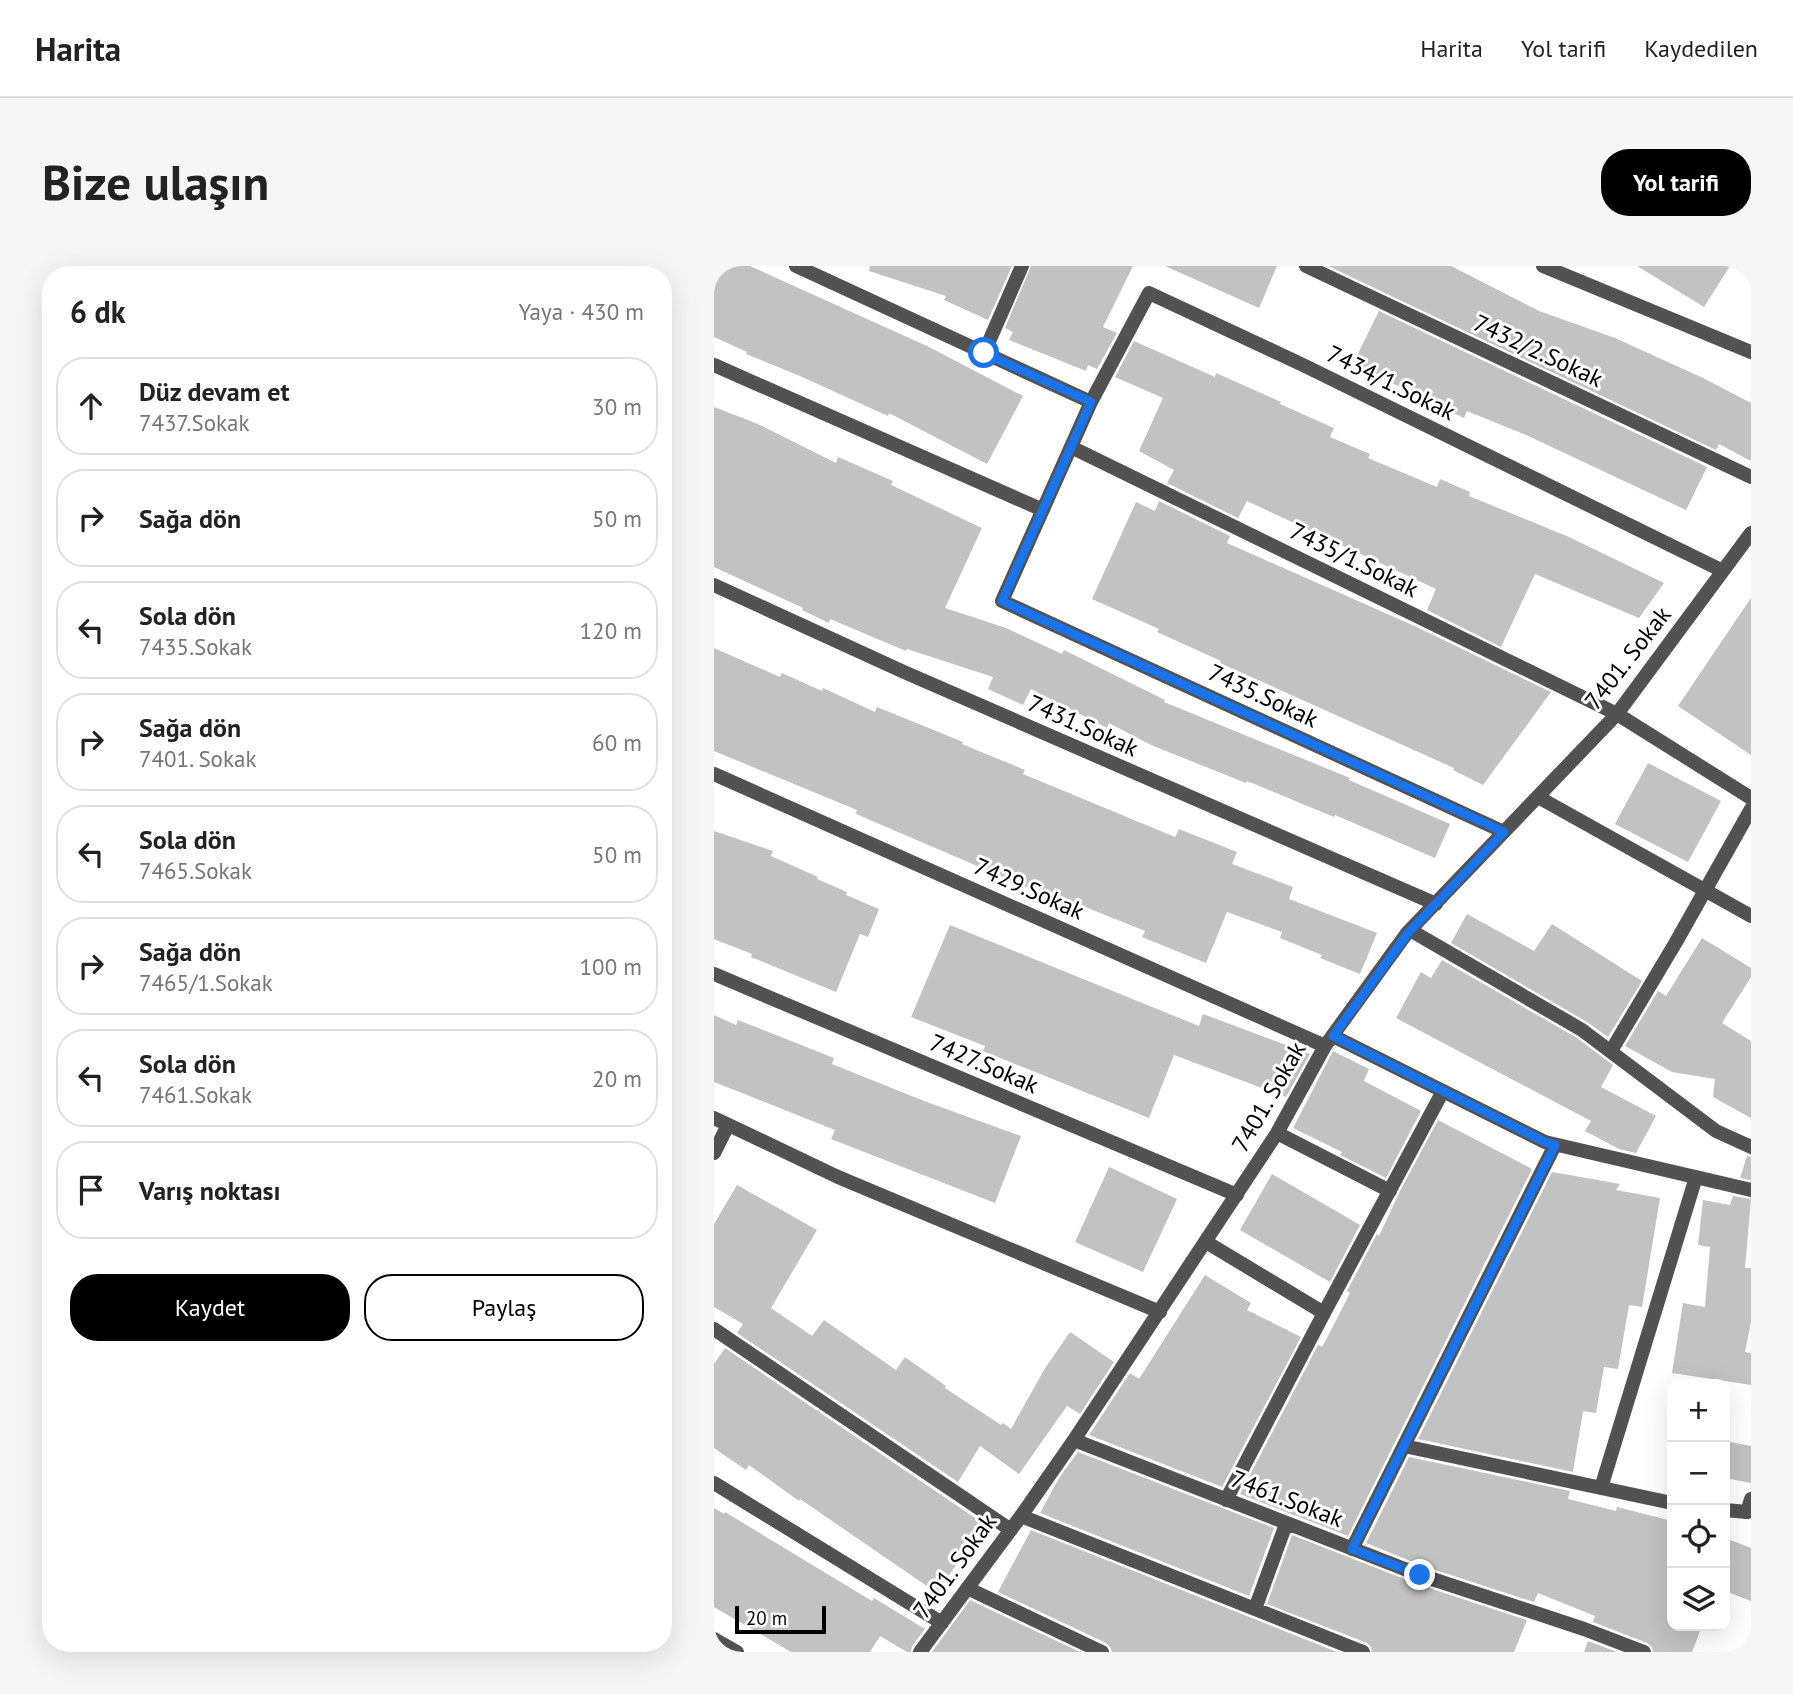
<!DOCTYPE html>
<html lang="tr">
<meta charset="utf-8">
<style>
:root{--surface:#fff;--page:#f6f6f6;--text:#222;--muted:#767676;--line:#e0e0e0;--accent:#000}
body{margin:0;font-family:"PT Sans",sans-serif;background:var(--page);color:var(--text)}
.controls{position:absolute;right:21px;bottom:21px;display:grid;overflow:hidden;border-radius:14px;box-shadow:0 7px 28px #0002}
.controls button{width:63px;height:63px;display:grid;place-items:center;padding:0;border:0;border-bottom:2px solid var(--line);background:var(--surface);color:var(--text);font:35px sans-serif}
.scale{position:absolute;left:21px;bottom:18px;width:91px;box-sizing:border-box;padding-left:7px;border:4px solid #000;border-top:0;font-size:19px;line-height:24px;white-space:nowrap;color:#000;-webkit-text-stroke:5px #fff;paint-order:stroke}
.stop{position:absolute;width:21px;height:21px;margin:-16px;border:5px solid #1a73e8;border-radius:50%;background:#fff}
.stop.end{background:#1a73e8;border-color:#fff;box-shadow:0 2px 7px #0008}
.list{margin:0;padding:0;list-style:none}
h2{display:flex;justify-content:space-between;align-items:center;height:91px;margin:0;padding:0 28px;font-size:30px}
h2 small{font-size:23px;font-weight:400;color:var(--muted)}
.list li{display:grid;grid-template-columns:46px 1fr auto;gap:21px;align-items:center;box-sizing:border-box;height:98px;margin:0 14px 14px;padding:0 14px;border:2px solid var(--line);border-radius:28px}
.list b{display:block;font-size:26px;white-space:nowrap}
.list p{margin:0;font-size:23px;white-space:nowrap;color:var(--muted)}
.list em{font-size:23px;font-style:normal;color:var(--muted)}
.actions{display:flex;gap:14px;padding:21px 28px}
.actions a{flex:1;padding:16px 0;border:2px solid var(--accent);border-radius:28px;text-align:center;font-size:24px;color:var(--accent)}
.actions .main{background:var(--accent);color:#fff}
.icon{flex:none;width:38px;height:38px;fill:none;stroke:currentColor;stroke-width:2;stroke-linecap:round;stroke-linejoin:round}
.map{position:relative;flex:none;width:1037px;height:1386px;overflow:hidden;border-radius:28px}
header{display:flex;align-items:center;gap:42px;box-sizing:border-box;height:98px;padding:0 35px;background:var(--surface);border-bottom:2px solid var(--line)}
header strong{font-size:33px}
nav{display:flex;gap:38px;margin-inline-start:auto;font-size:24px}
.intro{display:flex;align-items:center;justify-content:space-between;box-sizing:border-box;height:168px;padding:0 42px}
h1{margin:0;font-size:49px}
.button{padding:18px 32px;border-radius:28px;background:var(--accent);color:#fff;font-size:24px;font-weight:700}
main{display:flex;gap:42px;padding:0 42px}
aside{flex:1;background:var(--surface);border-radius:28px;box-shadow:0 7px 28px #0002}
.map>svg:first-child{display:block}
.building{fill:#c2c2c2}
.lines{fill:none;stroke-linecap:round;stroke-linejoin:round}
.service{stroke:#525252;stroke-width:14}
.minor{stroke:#525252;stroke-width:14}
.route{stroke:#1a73e8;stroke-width:9}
.labels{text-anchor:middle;stroke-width:6;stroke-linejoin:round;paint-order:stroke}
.street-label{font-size:24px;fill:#000;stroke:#fff}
</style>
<header>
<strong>Harita</strong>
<nav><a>Harita</a><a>Yol tarifi</a><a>Kaydedilen</a></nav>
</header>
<div class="intro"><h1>Bize ulaşın</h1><a class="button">Yol tarifi</a></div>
<main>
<aside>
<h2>6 dk<small>Yaya · 430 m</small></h2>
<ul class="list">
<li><svg class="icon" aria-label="ahead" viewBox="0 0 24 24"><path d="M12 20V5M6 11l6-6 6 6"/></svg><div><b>Düz devam et</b><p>7437.Sokak</p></div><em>30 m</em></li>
<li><svg class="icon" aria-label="right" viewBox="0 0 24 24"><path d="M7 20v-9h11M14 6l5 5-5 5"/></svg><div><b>Sağa dön</b></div><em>50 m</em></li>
<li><svg class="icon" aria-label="left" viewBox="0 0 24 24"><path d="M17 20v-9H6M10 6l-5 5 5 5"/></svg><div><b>Sola dön</b><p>7435.Sokak</p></div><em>120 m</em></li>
<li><svg class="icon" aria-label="right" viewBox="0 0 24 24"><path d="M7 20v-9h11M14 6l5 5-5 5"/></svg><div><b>Sağa dön</b><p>7401. Sokak</p></div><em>60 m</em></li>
<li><svg class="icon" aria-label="left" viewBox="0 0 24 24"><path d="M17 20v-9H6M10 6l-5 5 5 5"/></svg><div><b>Sola dön</b><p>7465.Sokak</p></div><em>50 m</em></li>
<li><svg class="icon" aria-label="right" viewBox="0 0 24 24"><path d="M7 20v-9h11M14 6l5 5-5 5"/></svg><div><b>Sağa dön</b><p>7465/1.Sokak</p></div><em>100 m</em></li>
<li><svg class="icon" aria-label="left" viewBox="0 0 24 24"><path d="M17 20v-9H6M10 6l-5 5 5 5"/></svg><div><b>Sola dön</b><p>7461.Sokak</p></div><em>20 m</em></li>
<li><svg class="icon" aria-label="arrive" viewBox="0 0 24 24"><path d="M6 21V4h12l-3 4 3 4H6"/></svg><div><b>Varış noktası</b></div></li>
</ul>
<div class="actions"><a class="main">Kaydet</a><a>Paylaş</a></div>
</aside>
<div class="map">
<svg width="1037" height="1386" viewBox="0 0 1037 1386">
<rect width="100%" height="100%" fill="#fff"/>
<!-- building -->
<path class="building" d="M0,0H36L215,81L309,130L273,198L175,147L174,150L86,110L32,88L33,86L0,71Z
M156,0H298L274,54L230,34L232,30L155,5Z
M317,0H419L389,61L403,67L383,103L374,99L372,105L295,74L299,66L291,62Z
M451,0H563L545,42Z
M614,0H737L825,45L901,72L989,112L1037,137V195L1005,178L1002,184Z
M923,0H1016L990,41Z
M665,45L993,201L972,244L812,169L753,145L750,152L639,98Z
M420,75L501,111L502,107L567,136L566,138L620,162L616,171L656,188L654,192L723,221L726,213L756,226L755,230L855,271L950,317L925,352L821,308L787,381L713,344L722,323L533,235L524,252L453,217L460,204L425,185L449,132L401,111Z
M0,141L44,158L122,197L124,191L179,215L177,219L268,262L231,342L292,362L348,388L350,384L451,434L450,436L636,512L635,514L736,558L721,592L621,549L620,551L533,515L532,517L437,479L395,457L393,462L317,423L309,439L274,423L279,411L193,383L192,385L116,353L115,357L88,344L89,342L0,301Z
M445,235L516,270L513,277L705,362L837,426L769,519L739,504L740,502L506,397L507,395L443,366L445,363L378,333L422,236L441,245Z
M1037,332V489L964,440Z
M0,382L66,411L68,407L108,425L109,422L161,446L163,441L249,476L248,478L311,504L309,508L461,571L465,563L523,586L518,598L579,621L575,633L663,667L646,708L606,692L608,689L566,672L568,666L513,646L492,697L428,671L431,665L349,632L347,636L142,548L143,544L0,485Z
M934,497L1007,535L974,596L901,558Z
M0,565L59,585L57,590L104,611L103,613L133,626L132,629L165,643L154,671L146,668L122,726L37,691L38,688L0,673Z
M753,648L820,685L838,658L928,715L894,771L873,756L737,677Z
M236,659L485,760L489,748L596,788L572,831L460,789L435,852L269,785L271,780L197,751Z
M988,672L1037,702V711L1008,757L1037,775V852L999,831L1001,813L958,806L911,780L944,725L952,730Z
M728,694L863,772L899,799L887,821L942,850L922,887L905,883L871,865L877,855L682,752L707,706L717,712Z
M0,749L22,759L24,754L120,792L118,798L210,835L307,870L281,937L117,873L121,864L0,816Z
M619,785L655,803L650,815L707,845L672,912L626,889L628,886L579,862Z
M724,854L818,903L634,1270L526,1228L604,1079L608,1081L614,1070L636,1027L633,1025L663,968L665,970L687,923Z
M1033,890L1037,891V914L1026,912Z
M395,901L463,933L429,1006L361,976Z
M838,906L906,918L902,924L946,932L928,1041L915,1039L904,1103L890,1101L882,1147L869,1145L859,1206L704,1173Z
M558,908L646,959L616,1016L526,964Z
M23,919L103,964L57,1042L98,1070L110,1054L182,1104L191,1091L232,1120L231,1122L287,1159L289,1157L297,1163L330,1104L356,1066L400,1096L366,1148L353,1140L305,1208L266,1180L244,1216L23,1067L29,1058L0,1041V958Z
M1019,930L1037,933L1031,1002H1037V1056L1031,1086L1037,1087V1119L958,1107L969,1037L991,1041L996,981L984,979L989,934L1016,939Z
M491,1009L537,1037L533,1044L587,1071L508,1221L375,1169L416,1107L425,1113Z
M11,1082L270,1258L223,1327L86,1233L85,1235L35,1199L32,1204L0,1182V1098Z
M1011,1175L1037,1180V1217L1011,1212Z
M364,1186L560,1262L535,1330L326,1247L345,1212Z
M695,1191L856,1225L854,1233L902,1245L903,1241L958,1255V1360H988L978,1386H939L938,1381L933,1377L879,1356L881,1350L824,1327L820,1336L709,1300L652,1277Z
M0,1242L10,1248L11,1246L158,1335L160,1332L211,1363L198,1380L197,1386H193L166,1370L156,1386H77L0,1341Z
M317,1264L623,1386H398L396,1381L392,1377L284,1326Z
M578,1269L703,1318L813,1354L800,1386H658L657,1381L653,1377L553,1338Z
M1011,1272L1037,1282V1335L1011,1325Z
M256,1334L366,1386H218Z
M874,1375L903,1386H870Z"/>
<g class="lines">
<!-- service -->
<path class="service" d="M1011,1244L1033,1246"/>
<!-- minor -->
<path class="minor" d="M82,0L377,136
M592,0L1037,211
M829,0L1037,86
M270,87L308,0
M0,99L329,244
M357,181L903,448L1037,532
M0,319L190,406L722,638
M0,508L611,780
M824,531L1037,650
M790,566L288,335L377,136L435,27L589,99L1009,305
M696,664L868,764L1002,865L1037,881
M0,708L523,929
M619,770L831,876L1037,924
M897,785L962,676L1037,543
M0,852L124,911L446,1046
M563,867L676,925
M0,887L14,859
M492,976L610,1047
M0,1063L297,1264
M360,1174L706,1309L870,1363L930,1386
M690,1180L958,1237
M0,1217L228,1357
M887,1222L982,911
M512,1234L610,1047L729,825
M1033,1246L1037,1233
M307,1250L649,1386
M638,1283L841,879
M253,1322L388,1386
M541,1343L572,1258
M0,1373L23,1386
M206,1386L307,1250L360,1174L563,867L611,780L693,667L903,448L1037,267"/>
</g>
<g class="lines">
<!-- route -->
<path class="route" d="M270,87L377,136L288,335L790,566L694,667L619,770L831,876L841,879L638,1283L706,1309"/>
</g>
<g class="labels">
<!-- street labels -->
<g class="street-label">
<text transform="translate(824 85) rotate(25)" y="8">7432/2.Sokak</text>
<text transform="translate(677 117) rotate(26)" y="8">7434/1.Sokak</text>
<text transform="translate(640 294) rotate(26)" y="8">7435/1.Sokak</text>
<text transform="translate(914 392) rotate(-52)" y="8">7401. Sokak</text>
<text transform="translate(549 430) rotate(25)" y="8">7435.Sokak</text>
<text transform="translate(369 460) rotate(24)" y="8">7431.Sokak</text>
<text transform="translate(315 623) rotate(24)" y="8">7429.Sokak</text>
<text transform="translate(270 798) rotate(23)" y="8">7427.Sokak</text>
<text transform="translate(555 831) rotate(-60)" y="8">7401. Sokak</text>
<text transform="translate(573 1233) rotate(21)" y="8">7461.Sokak</text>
<text transform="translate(241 1300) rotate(-54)" y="8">7401. Sokak</text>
</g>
</g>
</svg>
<div class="controls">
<button>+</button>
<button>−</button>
<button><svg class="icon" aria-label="locate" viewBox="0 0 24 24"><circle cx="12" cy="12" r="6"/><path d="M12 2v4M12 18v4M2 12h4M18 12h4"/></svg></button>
<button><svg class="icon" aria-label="layers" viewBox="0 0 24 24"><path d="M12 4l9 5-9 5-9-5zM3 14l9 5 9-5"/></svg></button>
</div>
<div class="scale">20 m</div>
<div class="stop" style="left:270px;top:87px"></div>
<div class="stop end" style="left:706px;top:1309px"></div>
</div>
</main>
